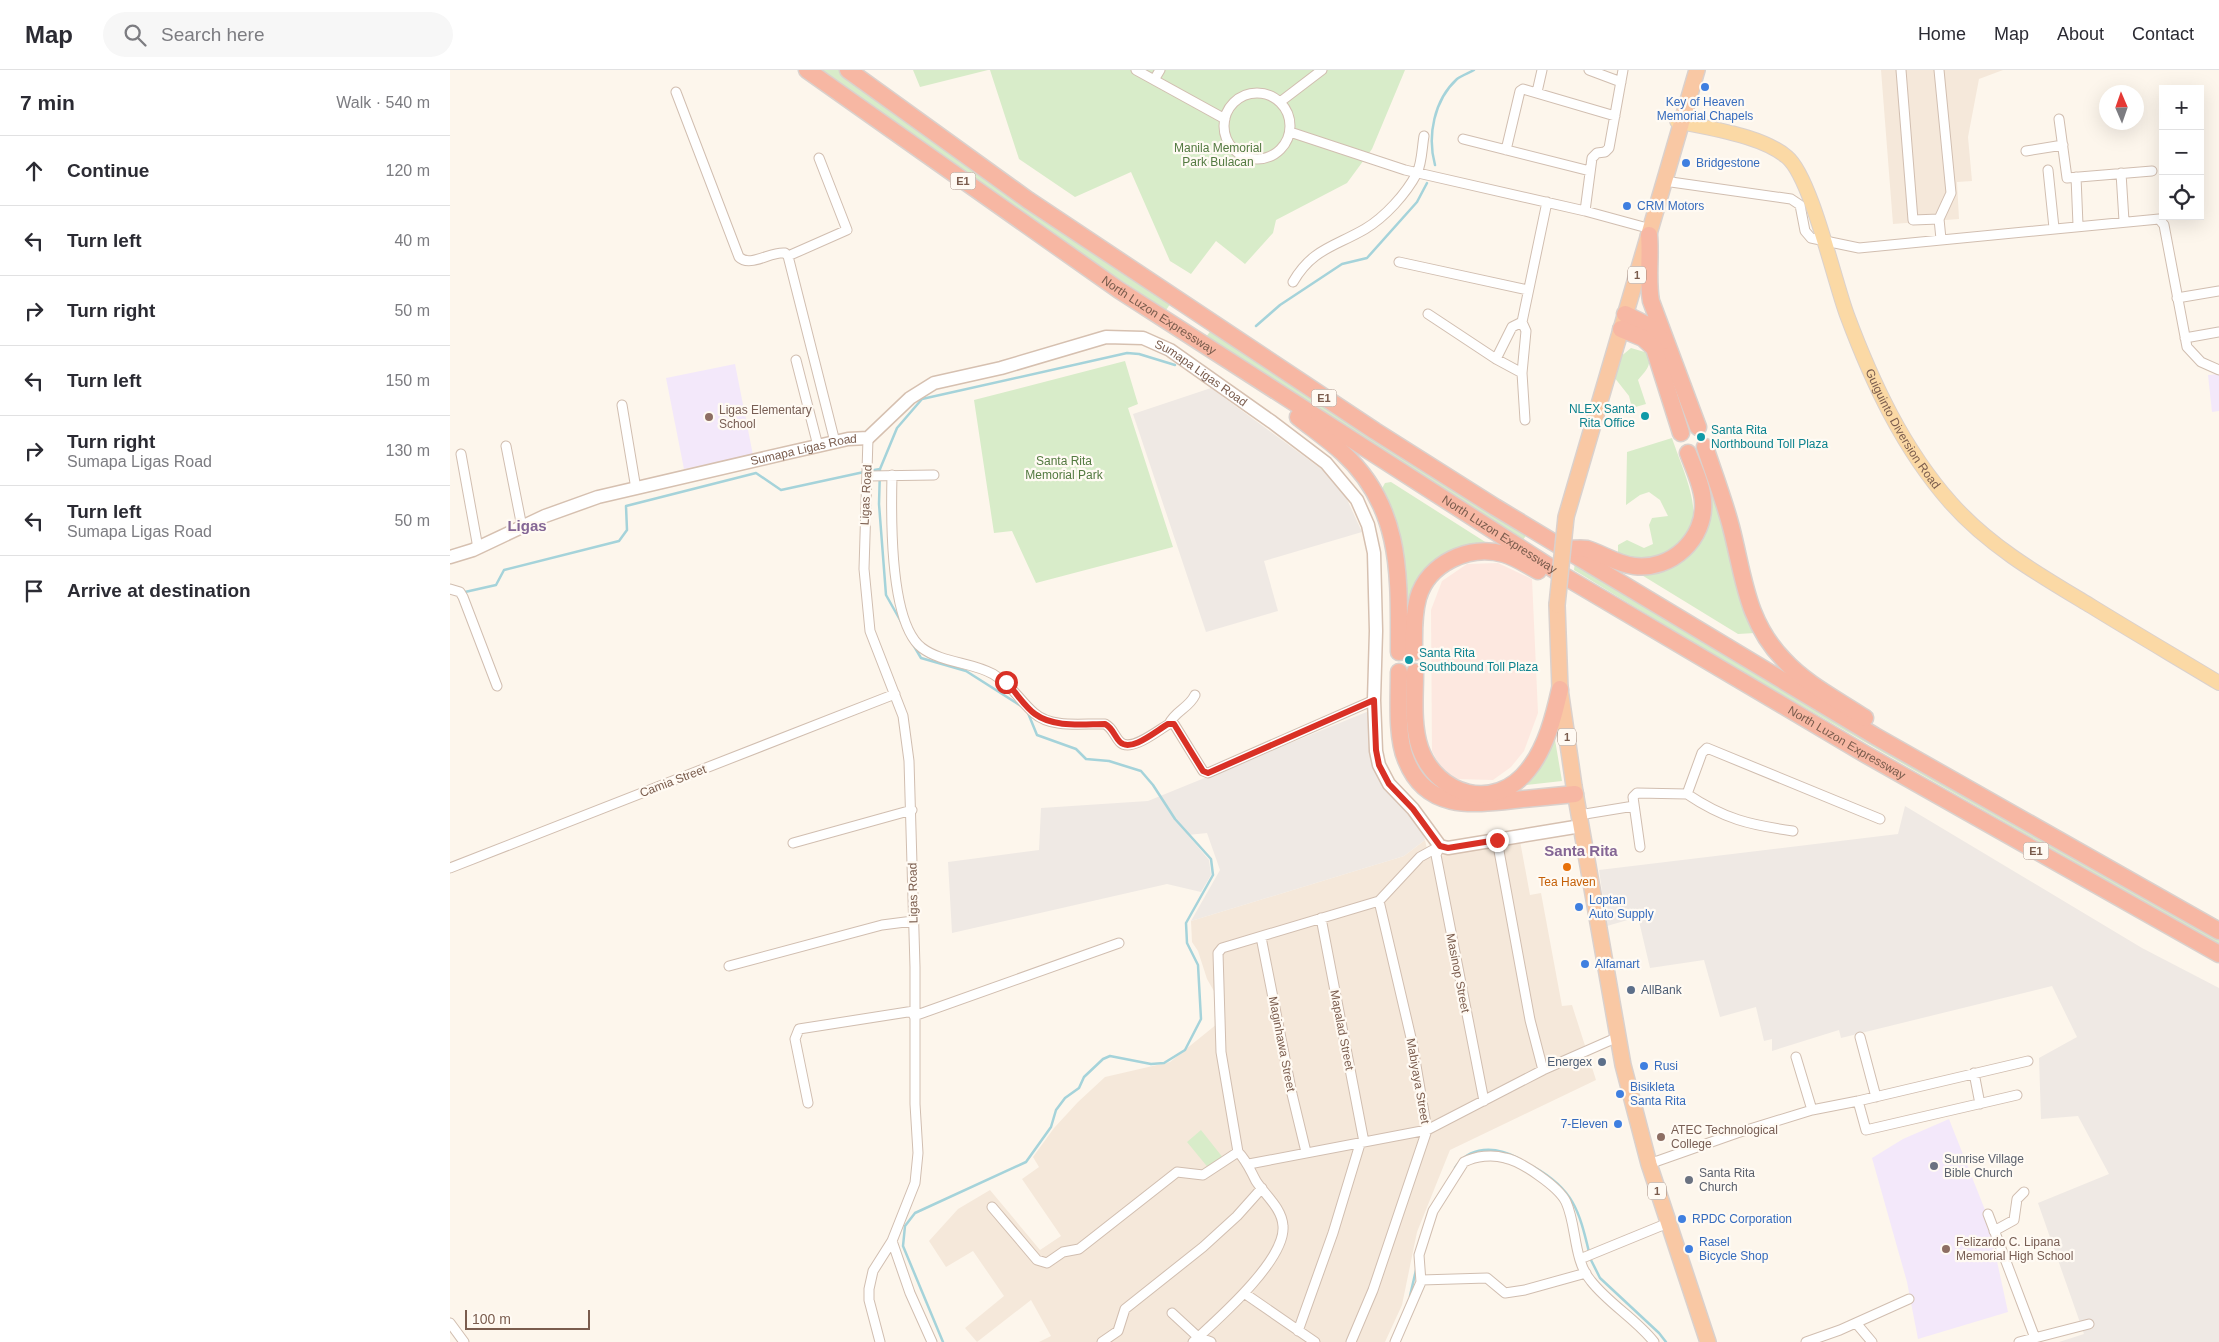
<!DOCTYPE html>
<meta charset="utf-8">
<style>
:root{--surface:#fff;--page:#f7f7f7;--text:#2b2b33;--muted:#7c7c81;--line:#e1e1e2}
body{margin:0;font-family:Arial,sans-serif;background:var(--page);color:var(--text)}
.controls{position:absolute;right:15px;top:15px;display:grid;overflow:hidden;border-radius:0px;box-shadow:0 5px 20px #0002}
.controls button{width:45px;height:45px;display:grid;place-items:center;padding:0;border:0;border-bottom:1px solid var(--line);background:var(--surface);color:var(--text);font:25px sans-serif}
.compass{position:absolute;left:1649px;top:15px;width:45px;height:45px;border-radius:50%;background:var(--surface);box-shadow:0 5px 20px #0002;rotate:358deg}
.scale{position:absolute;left:15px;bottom:12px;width:125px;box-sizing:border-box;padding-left:5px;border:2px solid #7a5c4d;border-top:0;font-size:14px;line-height:18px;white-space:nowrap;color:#7a5c4d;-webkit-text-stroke:4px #fffaf3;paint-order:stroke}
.stop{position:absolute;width:15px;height:15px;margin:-11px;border:4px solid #d93025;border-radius:50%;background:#fff}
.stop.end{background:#d93025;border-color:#fff;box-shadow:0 1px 5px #0008}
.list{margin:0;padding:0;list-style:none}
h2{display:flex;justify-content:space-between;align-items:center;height:65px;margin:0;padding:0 20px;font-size:21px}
h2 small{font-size:16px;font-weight:400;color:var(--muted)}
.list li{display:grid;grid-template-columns:32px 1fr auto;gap:15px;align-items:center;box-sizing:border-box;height:70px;padding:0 20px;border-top:1px solid var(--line)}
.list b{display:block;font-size:19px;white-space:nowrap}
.list p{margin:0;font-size:16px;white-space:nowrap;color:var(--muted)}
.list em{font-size:16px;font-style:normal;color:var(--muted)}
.icon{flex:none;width:28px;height:28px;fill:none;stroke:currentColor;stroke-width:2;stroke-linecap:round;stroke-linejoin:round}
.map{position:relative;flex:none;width:1769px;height:1272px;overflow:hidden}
header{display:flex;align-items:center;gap:30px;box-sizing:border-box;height:70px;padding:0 25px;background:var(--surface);border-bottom:1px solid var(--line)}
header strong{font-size:24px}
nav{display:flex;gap:28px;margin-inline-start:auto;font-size:18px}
.search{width:350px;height:45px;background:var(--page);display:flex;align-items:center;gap:12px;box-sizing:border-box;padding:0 18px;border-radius:28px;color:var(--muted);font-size:19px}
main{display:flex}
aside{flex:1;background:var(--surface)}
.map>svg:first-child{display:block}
.residential{fill:#f5e8da}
.commercial{fill:#fde8e0}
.industrial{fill:#efe9e4}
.education{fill:#f3e8fa}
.green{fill:#d8ecc9}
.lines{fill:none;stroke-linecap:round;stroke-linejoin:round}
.stream{stroke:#a5d3da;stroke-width:2.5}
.minor-casing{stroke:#d1beb0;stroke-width:11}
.secondary-casing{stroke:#d6c0b0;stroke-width:15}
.primary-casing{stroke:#dad1cd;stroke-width:16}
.trunk-casing{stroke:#dad1cd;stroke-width:18}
.motorway-casing{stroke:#dad1cd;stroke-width:19}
.minor{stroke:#fff;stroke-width:9}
.secondary{stroke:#fff;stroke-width:12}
.primary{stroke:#fbd9a5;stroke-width:14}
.trunk{stroke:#f9c8a4;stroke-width:15}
.motorway{stroke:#f7b7a3;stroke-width:16}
.trunk-bridge-casing{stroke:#dad1cd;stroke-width:18;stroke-linecap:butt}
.trunk-bridge{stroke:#f9c8a4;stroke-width:15}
.route{stroke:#d93025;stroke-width:6}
.shop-dot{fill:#3f7fe0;stroke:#fffaf3;stroke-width:2}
.culture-dot{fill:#0f9aa8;stroke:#fffaf3;stroke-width:2}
.education-dot{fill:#8d6e63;stroke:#fffaf3;stroke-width:2}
.food-dot{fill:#e8710a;stroke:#fffaf3;stroke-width:2}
.service-dot{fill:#5c6f8a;stroke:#fffaf3;stroke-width:2}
.worship-dot{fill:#6b7280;stroke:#fffaf3;stroke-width:2}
.labels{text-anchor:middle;stroke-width:4.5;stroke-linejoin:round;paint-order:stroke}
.shield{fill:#fffaf3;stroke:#a28b7f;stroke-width:1}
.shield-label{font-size:11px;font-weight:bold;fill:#7a5c4d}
.shop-label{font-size:12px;fill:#366cbe;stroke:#fffaf3;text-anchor:start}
.park-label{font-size:12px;fill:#537a41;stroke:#fffaf3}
.street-label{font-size:12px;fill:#7a5c4d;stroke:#fffaf3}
.culture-label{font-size:12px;fill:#0d838f;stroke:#fffaf3;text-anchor:start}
.education-label{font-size:12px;fill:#785e54;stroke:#fffaf3;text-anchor:start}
.food-label{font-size:12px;fill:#c56008;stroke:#fffaf3}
.service-label{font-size:12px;fill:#4e5e75;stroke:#fffaf3;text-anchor:start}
.worship-label{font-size:12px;fill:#5b616d;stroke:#fffaf3;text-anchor:start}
.quarter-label{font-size:15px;font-weight:bold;fill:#846695;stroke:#fffaf3}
</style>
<header>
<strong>Map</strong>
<div class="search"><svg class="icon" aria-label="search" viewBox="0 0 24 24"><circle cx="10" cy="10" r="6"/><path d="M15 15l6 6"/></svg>Search here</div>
<nav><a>Home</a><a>Map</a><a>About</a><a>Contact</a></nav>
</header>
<main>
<aside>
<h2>7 min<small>Walk · 540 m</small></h2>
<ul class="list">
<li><svg class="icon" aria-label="ahead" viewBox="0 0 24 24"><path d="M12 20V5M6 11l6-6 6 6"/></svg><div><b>Continue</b></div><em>120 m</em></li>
<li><svg class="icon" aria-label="left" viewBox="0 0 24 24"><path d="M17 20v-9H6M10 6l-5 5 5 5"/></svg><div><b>Turn left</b></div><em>40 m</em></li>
<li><svg class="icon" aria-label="right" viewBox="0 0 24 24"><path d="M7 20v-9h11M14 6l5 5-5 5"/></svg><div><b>Turn right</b></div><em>50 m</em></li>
<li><svg class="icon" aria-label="left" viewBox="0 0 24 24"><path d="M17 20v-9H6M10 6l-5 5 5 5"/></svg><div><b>Turn left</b></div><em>150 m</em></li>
<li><svg class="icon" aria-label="right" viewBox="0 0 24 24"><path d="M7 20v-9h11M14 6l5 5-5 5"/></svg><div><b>Turn right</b><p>Sumapa Ligas Road</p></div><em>130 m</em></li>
<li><svg class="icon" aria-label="left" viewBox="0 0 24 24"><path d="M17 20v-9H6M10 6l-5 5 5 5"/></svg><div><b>Turn left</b><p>Sumapa Ligas Road</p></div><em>50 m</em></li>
<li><svg class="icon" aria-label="arrive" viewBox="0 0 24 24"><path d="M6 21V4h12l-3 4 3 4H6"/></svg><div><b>Arrive at destination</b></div></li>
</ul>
</aside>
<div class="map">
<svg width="1769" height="1272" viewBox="0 0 1769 1272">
<rect width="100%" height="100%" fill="#fdf6ec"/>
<!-- residential -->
<path class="residential" d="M1431,0H1553L1529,9L1518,67L1522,111L1507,112L1509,149L1443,154Z
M975,770L979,788L1070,771L1080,825L1091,823L1112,936L1122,935L1146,1010L1000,1080L967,1162L952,1235L935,1272H589L601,1266L581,1230L527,1272L515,1258L554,1226L523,1181L496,1197L479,1171L508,1139L540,1120L590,1180L611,1166L572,1109L589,1097L583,1087L604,1058L628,1032L655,1007L720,992L767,954L765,923L757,909L748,881L742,872L741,851L954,786Z"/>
<!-- commercial -->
<path class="commercial" d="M1048,493L1082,509L1088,643L1074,681L1061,697L1043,710L1005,709L992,700L982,681L981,540L992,511L1017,494Z"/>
<!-- industrial -->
<path class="industrial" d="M761,318L889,412L912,462L814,491L828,541L756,562L683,344Z
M919,641L922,694L931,712L970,755L975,770L954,786L741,851L770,800L757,763L738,765L759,790L761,805L751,822L717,814L502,863L498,792L589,780L591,738L698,731Z
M1455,736L1692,878L1769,918V1272H1609L1634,1264L1588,1133L1659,1104L1628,1046L1591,1049L1589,988L1627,967L1602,916L1391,968L1389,960L1322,981V969L1314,971L1306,937L1270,947L1254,890L1200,898L1188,847L1157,856L1149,800L1448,764Z"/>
<!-- education -->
<path class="education" d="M285,294L303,385L234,399L216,308Z
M1769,304V341L1762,342L1758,305Z
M1499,1049L1537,1145L1558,1242L1468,1269L1457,1212L1422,1088L1453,1069Z"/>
<!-- green -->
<path class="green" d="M363,0H390L527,99L721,233L716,240L515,107Z
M463,0H538L470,17Z
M540,0H955L922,79L897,113L826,150L823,163L795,194L766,171L741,204L720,191L681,102L625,127L569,89Z
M762,259L1077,464L1073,470L756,267Z
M1181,278L1198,283C1202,296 1196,300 1188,310L1196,334L1182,338L1179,326L1164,307L1169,288Z
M675,291L688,334L678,338L723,477L586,513L562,461L544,463L524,330Z
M1222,368C1230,393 1251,435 1241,460C1239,466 1232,470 1228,474C1213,488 1194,490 1175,489L1168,482V475L1177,470L1194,478L1203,474L1199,455L1202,448L1218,446L1210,430L1199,422L1190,425L1176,435L1177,382Z
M941,412L1040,475L1002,483L957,550L929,424L935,413Z
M1259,423L1265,431L1305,563L1288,564L1190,504L1222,494Z
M1125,491L1769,863V875L1275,592L1124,500Z
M1103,658L1112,711L1066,716Z
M751,1060L774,1089L760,1100L737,1072Z"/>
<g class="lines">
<!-- stream -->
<path class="stream" d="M985,95C977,66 984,30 1007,9C1012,5 1019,3 1024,0
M806,256L830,235L892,194L917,188L967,132L977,113
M419,401L430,399
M15,522L46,515L54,500L169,471L177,460L176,436L306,403L331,420L414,402
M454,557L436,525L429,434L430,399L447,358L472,329L677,283L689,284L725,295
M461,571L471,588L516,601L571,636
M1084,1097C1123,1119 1129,1140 1139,1182
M1005,1098C1019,1075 1046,1076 1068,1088
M1140,1188L1150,1208L1209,1263L1216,1272
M960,1226L966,1200
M493,1272L453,1176L455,1156L465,1143L576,1092L601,1057L606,1040L615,1028L629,1018L634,1007L653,989L660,986L701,994L714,993L735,980L751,949L748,895L737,873L736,853L763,805L761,789L725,749L703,715L691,701L659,691L636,689L626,679L587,665L578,643"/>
<defs>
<path id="minor" d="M686,0L775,49
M1139,0L1171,12
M1451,0L1463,150L1489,149
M1489,0L1501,123L1489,149L1491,169
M704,10L710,0
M226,22L289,187C300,198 321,181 335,183L338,186L385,372
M1087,22L1092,0
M774 56a33 33 0 1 1 66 0a33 33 0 1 1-66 0Z
M830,32L872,0
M1609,49L1617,108L1702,101
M840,62L955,100L1135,141L1201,159
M1013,69L1140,101
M1056,80L1070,21L1073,19L1165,46
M1576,81L1613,75
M1598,100L1604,158
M1671,103L1674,151
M1626,107L1628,155
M1214,111L1341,129L1350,135L1355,161L1361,168L1409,178L1709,149L1714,155L1737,277L1751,292L1769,300
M1135,141L1142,88L1147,83L1155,82L1159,78L1173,0
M338,186L397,160L369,88
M949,192L1078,220
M843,212C862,179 884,177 915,159C935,147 956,124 967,103C972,93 972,77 974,66
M1727,228L1769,221
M978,244L1046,289L1072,303
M1735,268L1769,262
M1046,289L1062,257L1072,252
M346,290L368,376
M172,335L186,419
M1075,350L1072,303L1076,261L1072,252L1097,132
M418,368L414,499L420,561L453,646L459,691L465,897V1034L468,1083L465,1113L442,1171L423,1201L419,1219V1230L430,1272
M56,376L72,457
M11,384L28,478
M442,405C441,444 439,553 472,578C492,593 522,592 543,604C563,616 569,630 584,643C602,659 634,653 655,654C663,658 664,666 670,672C681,683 708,660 719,654H724L753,701L758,703L924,630
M418,406L484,405
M0,519L10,522L13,527L47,616
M719,654C725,641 739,638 745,625
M1237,724C1274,749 1300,755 1343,761
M1129,745L1184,736
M1047,770L1080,950L1093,1000
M343,773L462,740
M990,776L986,785L1034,1031
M1190,777L1183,727L1187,723L1237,724L1252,683L1257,678L1430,749
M0,798L445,624
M871,848L914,1072
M811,867L842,1024L856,1082
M279,896L432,855L463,851
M464,946L669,873
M1410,967L1426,1027
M1346,987L1362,1040
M1524,1003L1530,1034
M1408,1031L1416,1060L1567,1025
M358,1033L345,969L349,959L464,941
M799,1094L977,1060L1093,1000L1168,967
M1199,1094L1287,1063L1362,1040L1408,1031L1578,991
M542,1137L587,1190L597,1193L613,1182L629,1179L727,1102L753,1105L788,1082
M1538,1144L1585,1268
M1544,1161L1564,1150L1567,1129L1574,1122
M442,1171L460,1223L482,1272
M1130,1189L1218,1153
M971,1210L1037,1208L1055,1223L1075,1220L1136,1203
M794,1223L865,1272
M722,1243L748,1267L761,1272
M0,1253L14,1272
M1406,1253L1422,1272
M848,1261L883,1163L910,1074
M652,1272L668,1261L675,1239L753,1177L787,1146L812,1118
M743,1272C767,1250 836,1190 833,1156C832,1138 815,1125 806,1111C800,1100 797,1091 788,1082L771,982L768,883L772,878L929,831L970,787L990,776
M901,1272L923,1220L977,1060L962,972L929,831
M945,1272L971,1212L969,1185L983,1141L1014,1092C1026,1086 1042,1084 1055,1088C1071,1091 1109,1117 1116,1132C1127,1156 1123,1190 1141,1211C1159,1234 1186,1249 1204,1272
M1356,1272L1390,1260L1459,1229
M1569,1272L1639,1254"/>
<g id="secondary">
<path id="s1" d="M0,487L23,480L95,446L148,427L341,382L398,369L418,368L460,328L484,313L551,298L656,267L693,268L720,280L822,352L876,393L907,430L918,455L924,483L926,561L924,630L926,681L929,695L939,714L963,739L990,776L998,778L1131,756"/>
</g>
<g id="primary">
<path id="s2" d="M1227,51C1260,59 1311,65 1337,87C1361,107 1384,210 1397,245C1422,312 1453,379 1501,433C1540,477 1591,506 1641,536C1683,562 1726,587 1769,613"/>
</g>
<path id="trunk" d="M1116,447L1247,0
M1107,535L1110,619L1124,716L1173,995L1199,1094L1258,1272"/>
<g id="motorway">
<path id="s3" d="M357,0L669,220L1114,506L1415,684L1769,884"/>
<path d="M398,0L578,130L925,361L1045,437L1425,666L1769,861"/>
<path d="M1199,165C1201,187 1197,209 1201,231L1248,357"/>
<path d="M1175,244L1197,255L1214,271"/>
<path d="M1171,259L1193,268L1204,278L1231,363"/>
<path d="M848,347C863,359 879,370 893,383C953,438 949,507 949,582"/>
<path d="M1255,377C1264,404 1274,430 1281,457C1294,507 1296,551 1334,590C1356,614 1388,630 1415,648"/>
<path d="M1114,480C1121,479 1130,478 1137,479C1153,484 1167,494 1184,496C1221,501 1256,469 1253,431C1252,415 1244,399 1238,383"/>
<path d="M964,582C964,564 963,546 968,528C978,493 1020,474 1054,484C1065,487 1077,495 1088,501"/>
<path d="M949,602C949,628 946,667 956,690C976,740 1020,735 1064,730C1084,728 1105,726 1125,724"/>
<path d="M965,602C965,626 962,654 970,678C987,726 1045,742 1078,700C1096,678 1104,646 1110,619"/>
</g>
</defs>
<!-- minor casing -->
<use href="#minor" class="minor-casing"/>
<!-- secondary casing -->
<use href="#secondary" class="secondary-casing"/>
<!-- primary casing -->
<use href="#primary" class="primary-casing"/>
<!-- trunk casing -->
<use href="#trunk" class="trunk-casing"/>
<!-- motorway casing -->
<use href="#motorway" class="motorway-casing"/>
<!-- minor -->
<use href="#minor" class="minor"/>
<!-- secondary -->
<use href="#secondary" class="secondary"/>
<!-- primary -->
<use href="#primary" class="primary"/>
<!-- trunk -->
<use href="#trunk" class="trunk"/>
<!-- motorway -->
<use href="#motorway" class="motorway"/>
<defs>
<path id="trunk-bridge" d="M1107,535L1116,447"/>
</defs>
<!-- trunk-bridge casing -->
<use href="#trunk-bridge" class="trunk-bridge-casing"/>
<!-- trunk-bridge -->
<use href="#trunk-bridge" class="trunk-bridge"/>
</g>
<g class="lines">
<!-- route -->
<path class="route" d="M556,612C566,622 574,636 585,644C604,658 633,654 655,654C663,658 664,666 670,672C681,683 707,660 718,654H724L753,701L758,703L924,630L926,680L929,695L939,714L963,739L990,776L998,778L1047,770"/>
</g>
<!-- markers -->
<g class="shop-dot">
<circle cx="1255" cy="17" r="5"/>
<circle cx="1236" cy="93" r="5"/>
<circle cx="1177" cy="136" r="5"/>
<circle cx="1129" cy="837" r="5"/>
<circle cx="1135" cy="894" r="5"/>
<circle cx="1194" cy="996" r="5"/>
<circle cx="1170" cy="1024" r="5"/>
<circle cx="1168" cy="1054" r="5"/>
<circle cx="1232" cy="1149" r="5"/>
<circle cx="1239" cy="1179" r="5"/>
</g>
<g class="culture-dot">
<circle cx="1195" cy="346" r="5"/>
<circle cx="1251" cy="367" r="5"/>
<circle cx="959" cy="590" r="5"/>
</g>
<g class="education-dot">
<circle cx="259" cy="347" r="5"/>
<circle cx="1211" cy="1067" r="5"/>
<circle cx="1496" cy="1179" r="5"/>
</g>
<circle class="food-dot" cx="1117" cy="797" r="5"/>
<g class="service-dot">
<circle cx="1181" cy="920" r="5"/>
<circle cx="1152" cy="992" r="5"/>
</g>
<g class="worship-dot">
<circle cx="1484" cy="1096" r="5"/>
<circle cx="1239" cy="1110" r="5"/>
</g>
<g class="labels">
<!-- shield labels -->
<g class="shield">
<rect x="500.5" y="102.5" width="25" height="17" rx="4"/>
<rect x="1178" y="196.5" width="18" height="17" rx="4"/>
<rect x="861.5" y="319.5" width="25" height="17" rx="4"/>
<rect x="1108" y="658.5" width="18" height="17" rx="4"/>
<rect x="1573.5" y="772.5" width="25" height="17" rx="4"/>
<rect x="1198" y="1112.5" width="18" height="17" rx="4"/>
</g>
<g class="shield-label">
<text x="513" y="115">E1</text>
<text x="1187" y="209">1</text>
<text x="874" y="332">E1</text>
<text x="1117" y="671">1</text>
<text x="1586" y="785">E1</text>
<text x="1207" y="1125">1</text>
</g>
<!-- shop labels -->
<g class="shop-label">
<text x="1255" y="36" text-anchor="middle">Key of Heaven<tspan x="1255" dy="14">Memorial Chapels</tspan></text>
<text x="1246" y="97">Bridgestone</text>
<text x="1187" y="140">CRM Motors</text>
<text x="1139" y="834">Loptan<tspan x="1139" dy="14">Auto Supply</tspan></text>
<text x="1145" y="898">Alfamart</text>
<text x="1204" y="1000">Rusi</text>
<text x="1180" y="1021">Bisikleta<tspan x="1180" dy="14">Santa Rita</tspan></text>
<text x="1158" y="1058" text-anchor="end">7-Eleven</text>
<text x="1242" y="1153">RPDC Corporation</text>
<text x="1249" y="1176">Rasel<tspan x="1249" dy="14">Bicycle Shop</tspan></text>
</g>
<!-- park labels -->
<g class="park-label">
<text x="768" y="82">Manila Memorial<tspan x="768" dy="14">Park Bulacan</tspan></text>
<text x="614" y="395">Santa Rita<tspan x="614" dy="14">Memorial Park</tspan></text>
</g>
<!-- street labels -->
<g class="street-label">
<text dy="4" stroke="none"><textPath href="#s3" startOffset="429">North Luzon Expressway</textPath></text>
<text dy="4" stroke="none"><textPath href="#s1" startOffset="806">Sumapa Ligas Road</textPath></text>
<text dy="4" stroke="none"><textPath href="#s2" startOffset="414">Guiguinto Diversion Road</textPath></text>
<text dy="4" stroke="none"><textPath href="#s1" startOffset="371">Sumapa Ligas Road</textPath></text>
<text transform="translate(416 425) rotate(-87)" y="4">Ligas Road</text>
<text dy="4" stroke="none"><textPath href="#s3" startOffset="834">North Luzon Expressway</textPath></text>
<text dy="4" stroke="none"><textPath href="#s3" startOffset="1239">North Luzon Expressway</textPath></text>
<text transform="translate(223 711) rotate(-21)" y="4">Camia Street</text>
<text transform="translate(463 823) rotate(-91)" y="4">Ligas Road</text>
<text transform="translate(1008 903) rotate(79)" y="4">Masinop Street</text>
<text transform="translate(892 960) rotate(79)" y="4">Mapalad Street</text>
<text transform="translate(832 974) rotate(79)" y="4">Maginhawa Street</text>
<text transform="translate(968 1011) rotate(80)" y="4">Mabiyaya Street</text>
</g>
<!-- culture labels -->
<g class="culture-label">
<text x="1185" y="343" text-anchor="end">NLEX Santa<tspan x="1185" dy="14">Rita Office</tspan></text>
<text x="1261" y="364">Santa Rita<tspan x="1261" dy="14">Northbound Toll Plaza</tspan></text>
<text x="969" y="587">Santa Rita<tspan x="969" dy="14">Southbound Toll Plaza</tspan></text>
</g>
<!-- education labels -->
<g class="education-label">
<text x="269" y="344">Ligas Elementary<tspan x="269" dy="14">School</tspan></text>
<text x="1221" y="1064">ATEC Technological<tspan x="1221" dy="14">College</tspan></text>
<text x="1506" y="1176">Felizardo C. Lipana<tspan x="1506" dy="14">Memorial High School</tspan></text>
</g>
<!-- food labels -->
<g class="food-label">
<text x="1117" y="816">Tea Haven</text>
</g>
<!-- service labels -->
<g class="service-label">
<text x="1191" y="924">AllBank</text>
<text x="1142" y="996" text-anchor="end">Energex</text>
</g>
<!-- worship labels -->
<g class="worship-label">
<text x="1494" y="1093">Sunrise Village<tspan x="1494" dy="14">Bible Church</tspan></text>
<text x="1249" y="1107">Santa Rita<tspan x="1249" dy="14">Church</tspan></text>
</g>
<!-- quarter labels -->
<g class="quarter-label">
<text x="77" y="461">Ligas</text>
<text x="1131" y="786">Santa Rita</text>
</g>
</g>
</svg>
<div class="controls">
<button>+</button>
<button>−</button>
<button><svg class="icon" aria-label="locate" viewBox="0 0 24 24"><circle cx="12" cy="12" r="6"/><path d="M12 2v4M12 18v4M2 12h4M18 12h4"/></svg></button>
</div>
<svg class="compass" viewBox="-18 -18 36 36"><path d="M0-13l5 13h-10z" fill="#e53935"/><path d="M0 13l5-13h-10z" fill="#7c7c81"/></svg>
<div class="scale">100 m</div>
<div class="stop" style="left:556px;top:612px"></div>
<div class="stop end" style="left:1047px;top:770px"></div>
</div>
</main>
